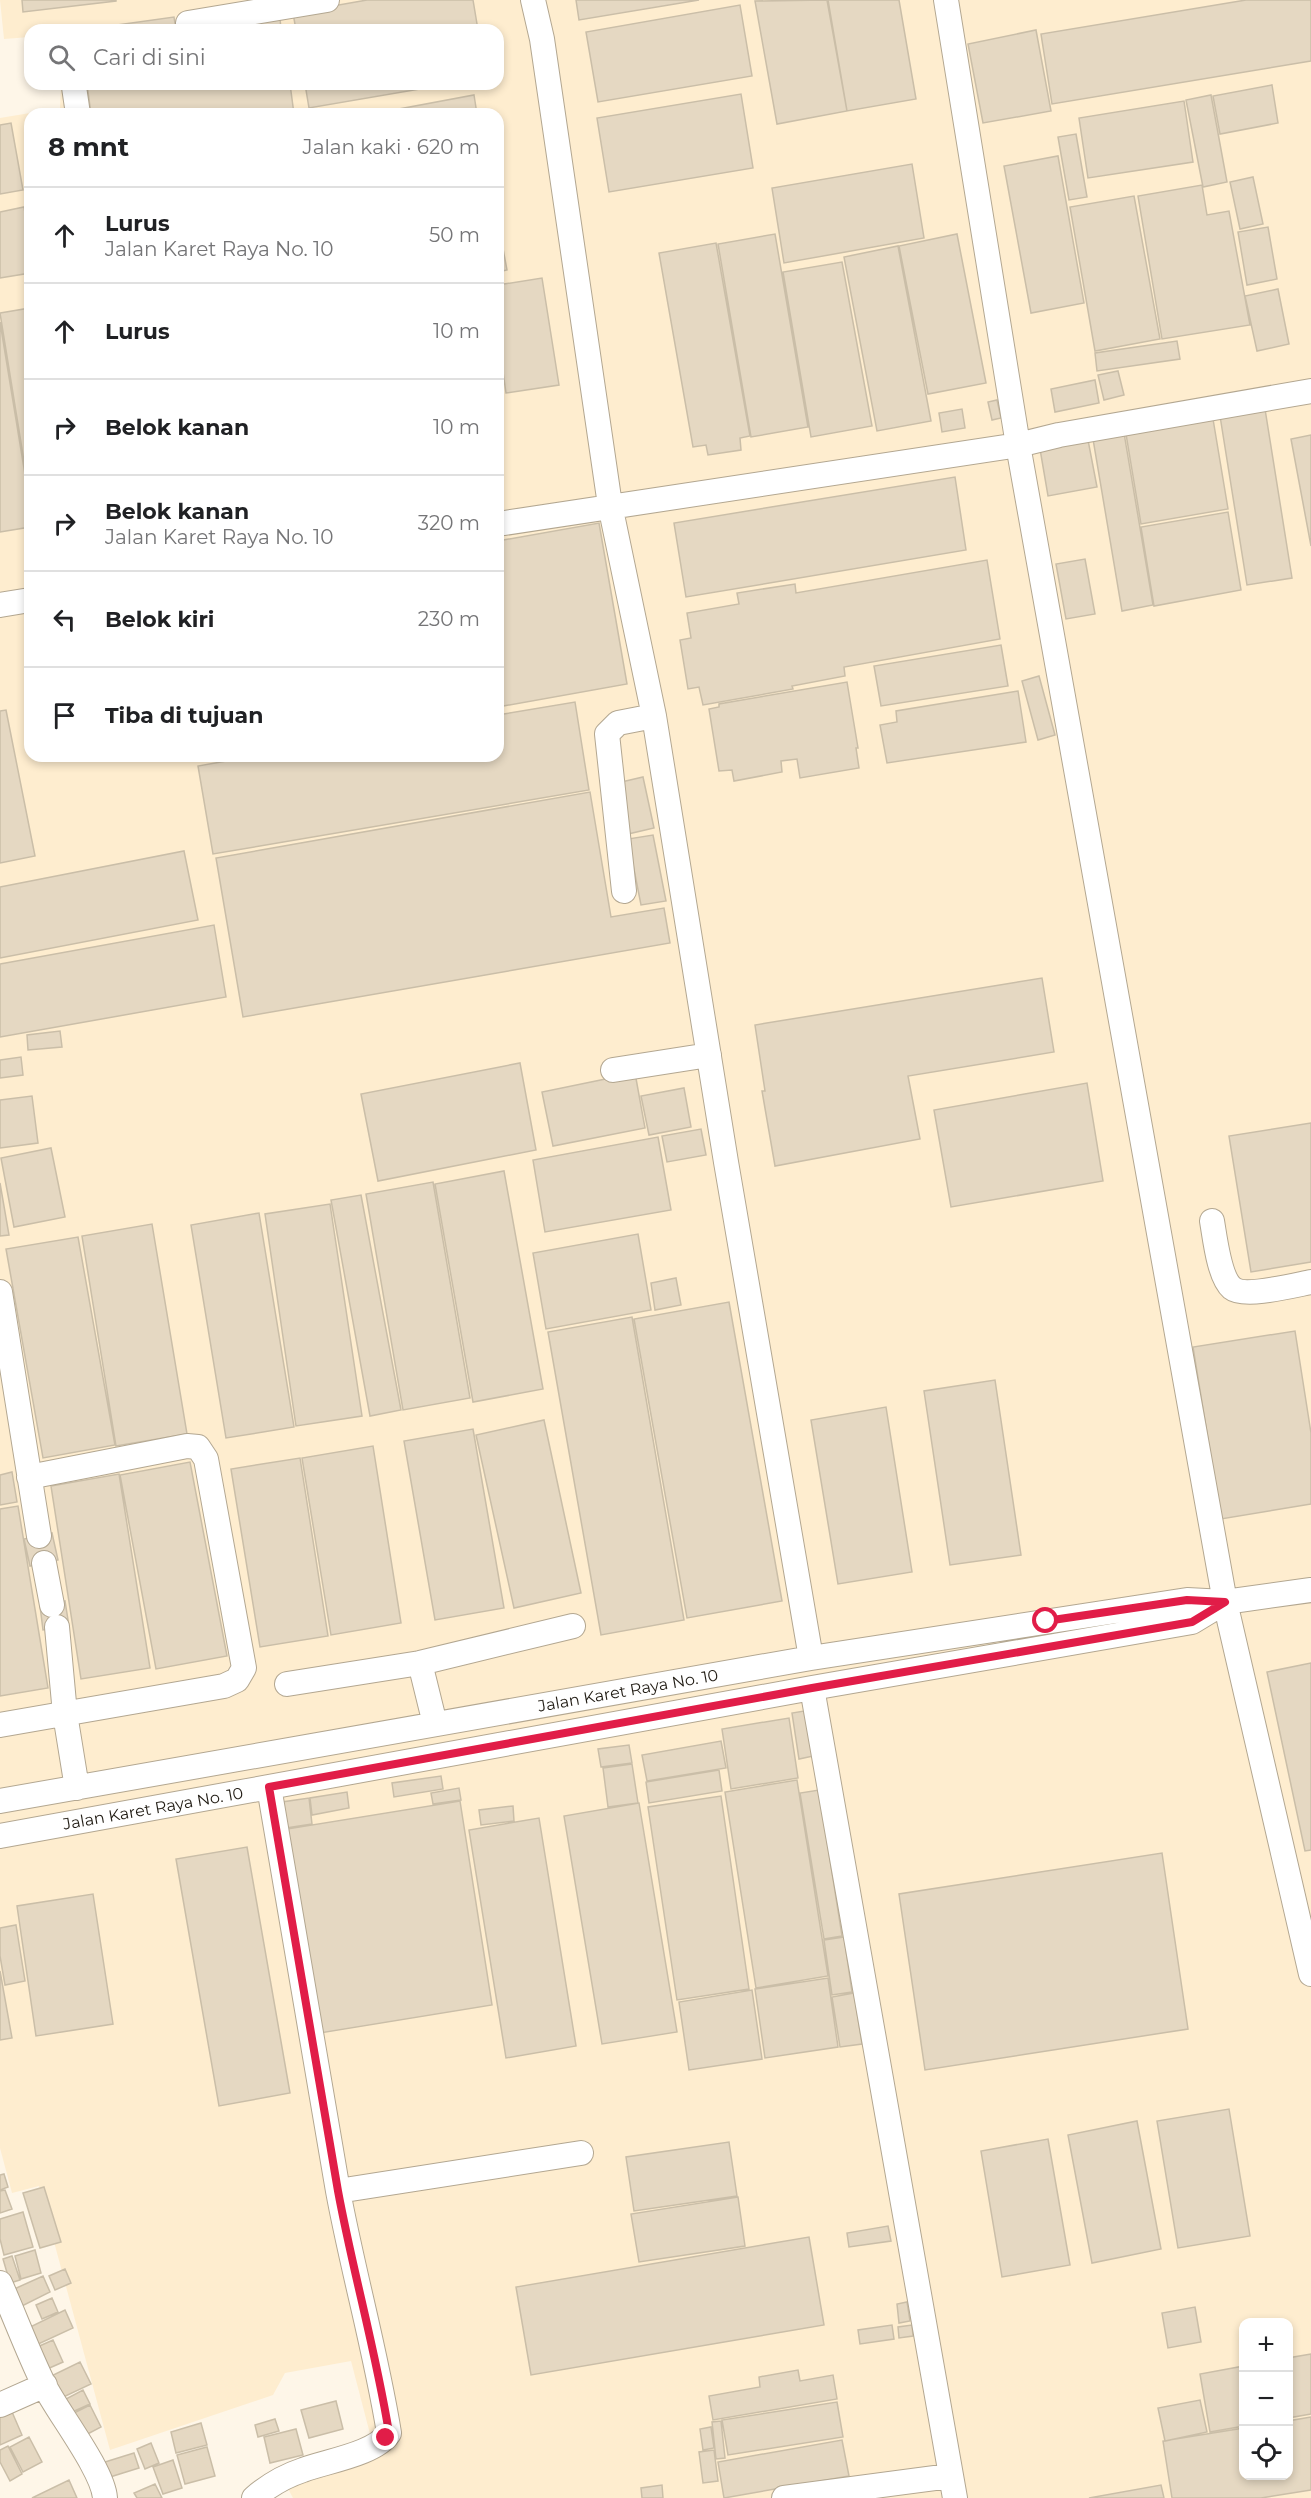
<!DOCTYPE html>
<html lang="id">
<meta charset="utf-8">
<style>
:root{--surface:#fff;--page:#f6f6f6;--text:#202124;--muted:#757577;--line:#e0e0e0}
body{margin:0;font-family:Montserrat,sans-serif;background:var(--page);color:var(--text)}
.controls{position:absolute;right:18px;bottom:18px;display:grid;overflow:hidden;border-radius:12px;box-shadow:0 3px 9px #0003}
.controls button{width:54px;height:54px;display:grid;place-items:center;padding:0;border:0;border-bottom:2px solid var(--line);background:var(--surface);color:var(--text);font:30px sans-serif}
.stop{position:absolute;width:18px;height:18px;margin:-14px;border:4px solid #e11d48;border-radius:50%;background:#fff}
.stop.end{background:#e11d48;border-color:#fff;box-shadow:0 2px 6px #0008}
.list{margin:0;padding:0;list-style:none}
h2{display:flex;justify-content:space-between;align-items:center;height:78px;margin:0;padding:0 24px;font-size:26px}
h2 small{font-size:20px;font-weight:400;color:var(--muted)}
.list li{display:grid;grid-template-columns:39px 1fr auto;gap:18px;align-items:center;box-sizing:border-box;height:96px;padding:0 24px;border-top:2px solid var(--line)}
.list b{display:block;font-size:22px;white-space:nowrap}
.list p{margin:0;font-size:20px;white-space:nowrap;color:var(--muted)}
.list em{font-size:20px;font-style:normal;color:var(--muted)}
.icon{flex:none;width:33px;height:33px;fill:none;stroke:currentColor;stroke-width:2;stroke-linecap:round;stroke-linejoin:round}
.map{position:relative;flex:none;width:1311px;height:2498px;overflow:hidden}
.search{position:absolute;background:var(--surface);box-shadow:0 3px 9px #0003;left:24px;top:24px;width:480px;height:66px;display:flex;align-items:center;gap:15px;box-sizing:border-box;padding:0 21px;border-radius:18px;color:var(--muted);font-size:22px}
.panel{position:absolute;background:var(--surface);box-shadow:0 3px 9px #0003;left:24px;top:108px;width:480px;height:654px;border-radius:18px}
.map>svg:first-child{display:block}
.built{fill:#feedcf;fill-rule:evenodd}
.building{fill:#e5d8c2;stroke:#cabea8;stroke-width:1.5}
.lines{fill:none;stroke-linecap:round;stroke-linejoin:round}
.minor-casing{stroke:#b3a791;stroke-width:26}
.minor{stroke:#fff;stroke-width:24}
.route{stroke:#e11d48;stroke-width:8}
.labels{text-anchor:middle;stroke-width:4.5;stroke-linejoin:round;paint-order:stroke}
.street-label{font-size:16px;fill:#211c14;stroke:#fff}
</style>
<div class="map">
<svg width="1311" height="2498" viewBox="0 0 1311 2498">
<rect width="100%" height="100%" fill="#fef6e8"/>
<!-- built -->
<path class="built" d="M0,0H1311V2498H293L286,2485L375,2453L351,2361L285,2373L273,2395L110,2450L39,2186L12,2193L0,2148V118L60,108L61,84H498V30H30V37L4,39ZM30,114H498V756H30ZM1244,2322H1288V2476H1244Z"/>
<!-- building -->
<path class="building" d="M22,0H116V1L23,12Z
M367,0H473L478,30H296L293,13Z
M576,0H699L579,20Z
M827,0L847,111L777,124L755,1Z
M828,0H899L916,99L847,111Z
M1246,0H1311V61L1052,104L1041,34Z
M740,5L752,76L598,102L586,32Z
M174,17L176,30H81Z
M280,18L281,30H206Z
M1036,30L1051,111L983,123L968,44Z
M87,84H290L294,114H91Z
M305,84H449L309,108Z
M1272,85L1278,123L1220,134L1213,96Z
M741,94L753,168L609,192L597,118Z
M474,95L477,114H372Z
M1211,95L1227,182L1203,187L1186,100Z
M1184,101L1193,162L1088,178L1079,118Z
M11,123L23,190L0,194V125Z
M1076,134L1087,197L1069,200L1058,137Z
M1058,156L1084,303L1031,313L1004,166Z
M912,164L924,238L784,263L772,188Z
M1253,177L1263,224L1240,229L1230,182Z
M1202,185L1207,215L1229,211L1250,325L1162,339L1138,196Z
M1134,196L1160,339L1095,351L1070,207Z
M24,207L30,243V273L0,278V212Z
M498,222L507,270L498,272Z
M1268,227L1277,279L1247,285L1238,232Z
M775,234L808,427L751,437L718,244Z
M957,234L986,383L928,394L899,246Z
M716,243L750,436L740,438L741,450L708,455L706,445L693,447L659,253Z
M898,246L931,421L877,431L844,257Z
M842,262L872,426L811,437L783,272Z
M542,278L559,385L506,393L498,337V285Z
M1278,289L1289,344L1257,351L1245,296Z
M30,308V498L0,313Z
M0,322L30,505V527L0,532Z
M1177,341L1180,359L1097,371L1095,353Z
M1118,371L1124,395L1104,400L1098,375Z
M1095,380L1099,403L1055,412L1051,389Z
M997,400L1001,418L992,420L988,402Z
M962,409L965,428L942,432L939,413Z
M1265,409L1292,578L1247,585L1220,416Z
M1213,419L1228,509L1141,524L1126,434Z
M1124,433L1153,605L1122,611L1093,439Z
M1311,435V546L1291,439Z
M1088,440L1097,487L1048,496L1040,449Z
M955,477L966,550L686,597L674,523Z
M1228,512L1241,590L1154,606L1141,527Z
M599,523L627,684L498,707V541Z
M1085,559L1095,614L1066,619L1056,564Z
M987,560L1000,639L844,667L845,676L792,686L793,689L703,705L699,687L688,689L680,640L691,638L687,613L739,604L737,593L795,584L796,593Z
M1001,645L1008,686L881,706L874,666Z
M1039,676L1055,735L1038,740L1022,681Z
M847,682L858,748H856L859,768L800,778L797,759L781,761L782,772L734,781L732,770L719,771L709,709L719,707V704Z
M1018,691L1026,742L887,763L880,725L897,722L896,711Z
M575,702L589,790L213,854L198,766L255,756H498V715Z
M6,710L35,856L0,863V711Z
M643,777L654,828L628,834L617,783Z
M590,792L611,917L664,908L670,943L243,1017L216,858Z
M653,835L666,901L641,905L628,839Z
M184,851L198,920L0,958V887Z
M214,925L226,997L0,1037V964Z
M1042,978L1054,1052L908,1076L920,1139L775,1166L762,1091H765L755,1025Z
M60,1031L62,1047L28,1050L27,1035Z
M21,1057L23,1075L0,1078V1060Z
M520,1063L536,1150L378,1181L361,1094Z
M635,1073L645,1128L553,1146L542,1092Z
M1087,1083L1103,1181L951,1207L934,1110Z
M684,1088L691,1127L649,1135L641,1096Z
M32,1096L38,1143L0,1148V1100Z
M1311,1123V1262L1251,1272L1229,1136Z
M701,1129L706,1155L667,1162L662,1136Z
M658,1137L671,1210L545,1232L533,1160Z
M51,1148L65,1217L14,1227L1,1158Z
M504,1171L543,1389L473,1402L435,1184Z
M433,1182L470,1398L403,1410L366,1194Z
M0,1183L9,1235L0,1236Z
M361,1195L401,1410L370,1416L331,1200Z
M330,1204L362,1416L296,1426L265,1214Z
M259,1213L294,1427L226,1438L191,1225Z
M152,1224L187,1434L116,1446L82,1236Z
M638,1234L651,1310L546,1329L533,1253Z
M78,1237L115,1445L43,1458L6,1249Z
M676,1278L681,1305L655,1310L651,1283Z
M729,1302L782,1601L687,1618L634,1319Z
M632,1317L684,1620L601,1635L548,1332Z
M1295,1331L1311,1433V1504L1221,1519L1193,1347Z
M995,1380L1021,1555L950,1565L924,1391Z
M886,1407L912,1572L838,1584L811,1420Z
M544,1420L581,1593L514,1608L476,1435Z
M473,1429L504,1608L435,1620L404,1441Z
M373,1446L401,1623L331,1635L302,1458Z
M300,1458L328,1636L260,1647L231,1469Z
M190,1462L227,1656L156,1669L120,1475Z
M12,1472L17,1502L0,1505V1475Z
M119,1474L150,1668L81,1679L51,1486Z
M18,1506L48,1688L0,1696V1509Z
M52,1533L58,1560L30,1566L24,1539Z
M65,1601L69,1626L43,1630L40,1606Z
M1311,1663V1850L1305,1851L1267,1672Z
M810,1710L818,1755L799,1759L792,1713Z
M789,1718L798,1778L731,1789L722,1729Z
M721,1741L726,1768L647,1781L642,1755Z
M629,1745L632,1763L601,1767L598,1749Z
M632,1764L638,1803L608,1807L603,1768Z
M719,1770L722,1791L649,1803L646,1782Z
M441,1776L443,1789L394,1797L392,1783Z
M797,1780L828,1976L756,1988L725,1792Z
M459,1788L461,1800L433,1804L431,1793Z
M819,1790L842,1936L824,1939L800,1793Z
M347,1792L349,1808L312,1815L310,1798Z
M721,1796L749,1989L677,2000L648,1807Z
M309,1798L312,1824L286,1828L282,1802Z
M460,1801L492,2005L320,2033L287,1829Z
M639,1803L677,2032L602,2044L564,1816Z
M513,1806L514,1821L481,1825L479,1810Z
M539,1818L576,2046L506,2058L469,1830Z
M247,1847L290,2093L219,2106L176,1859Z
M1162,1853L1188,2029L925,2070L899,1894Z
M93,1894L113,2024L36,2036L17,1906Z
M16,1925L25,1981L5,1985L0,1956V1928Z
M844,1937L852,1992L832,1995L824,1940Z
M0,1971L12,2038L0,2040Z
M828,1978L838,2047L765,2058L755,1989Z
M752,1990L762,2059L689,2070L679,2002Z
M854,1993L862,2044L840,2047L832,1997Z
M1229,2109L1250,2236L1178,2248L1157,2121Z
M1137,2121L1161,2249L1092,2263L1068,2135Z
M1048,2139L1070,2265L1002,2277L981,2151Z
M729,2142L737,2196L634,2211L626,2157Z
M4,2174L8,2187L0,2190V2175Z
M44,2187L61,2242L40,2248L23,2193Z
M5,2190L12,2209L0,2213V2191Z
M738,2197L745,2246L639,2262L631,2214Z
M23,2212L33,2247L4,2255L0,2239V2219Z
M888,2226L891,2241L849,2247L847,2233Z
M809,2237L824,2325L531,2375L516,2287Z
M35,2250L41,2273L21,2279L15,2256Z
M12,2256L20,2280L10,2283L3,2259Z
M65,2269L71,2283L55,2290L49,2276Z
M43,2276L50,2292L20,2307L12,2290Z
M52,2298L58,2312L42,2319L36,2305Z
M907,2302L910,2321L899,2323L897,2304Z
M1195,2307L1201,2342L1168,2348L1162,2313Z
M65,2310L73,2328L34,2346L26,2329Z
M892,2325L894,2339L860,2344L858,2330Z
M912,2325L913,2336L899,2338L898,2327Z
M53,2340L63,2362L45,2370L35,2348Z
M1311,2354V2414L1288,2418V2358Z
M80,2362L91,2384L55,2401L45,2379Z
M1244,2366V2426L1210,2432L1200,2374Z
M798,2370L800,2381L833,2375L837,2399L713,2420L709,2396L760,2387L759,2377Z
M83,2390L90,2404L70,2413L64,2400Z
M1200,2400L1207,2432L1165,2441L1158,2408Z
M336,2401L343,2429L309,2438L301,2410Z
M837,2402L843,2437L728,2455L722,2420Z
M9,2405L22,2435L0,2445V2409Z
M90,2405L101,2427L82,2437L70,2415Z
M1311,2417V2490L1261,2498H1172L1163,2441L1244,2428V2476H1288V2421Z
M275,2419L279,2431L258,2437L255,2425Z
M721,2421L725,2458L716,2459L712,2422Z
M201,2423L207,2445L176,2453L171,2432Z
M711,2427L714,2448L703,2450L700,2429Z
M296,2429L303,2455L270,2463L264,2437Z
M29,2437L42,2462L23,2472L10,2447Z
M842,2440L849,2476L724,2498L718,2462Z
M151,2443L159,2463L145,2469L137,2449Z
M8,2446L22,2474L10,2481L0,2462V2450Z
M207,2447L215,2476L185,2484L177,2455Z
M714,2450L718,2481L703,2483L699,2452Z
M134,2453L139,2468L110,2477L105,2462Z
M173,2460L182,2488L163,2494L153,2467Z
M69,2480L77,2498H32Z
M155,2484L162,2498H137L134,2493Z
M662,2485L663,2498H642L641,2488Z
M1161,2485L1164,2498H1089Z"/>
<g class="lines">
<defs>
<path id="minor" d="M533,0L542,39L610,505L654,716L726,1162L811,1658
M946,0L1018,445L1225,1602L1311,1974
M188,23L327,0
M74,87L78,114
M498,524L1018,445L1059,435L1311,391
M0,605L30,600
M624,891L607,734L618,723L654,716
M613,1070L709,1055
M1212,1221C1215,1238 1219,1277 1232,1288C1244,1298 1295,1285 1311,1282
M0,1292L39,1536
M44,1563L52,1605
M57,1627L65,1714L77,1788
M287,1684L420,1663
M812,1688L955,2498
M435,1724L420,1663L573,1626
M0,1725L224,1686L237,1680L244,1668L206,1459L198,1447L187,1446L29,1477
M0,1801L811,1658L1187,1600L1225,1602L1311,1590
M0,1836L812,1688L1192,1622L1225,1602
M338,2191L581,2153
M0,2283C15,2317 28,2352 44,2385C58,2413 103,2470 105,2498
M0,2405L45,2385
M254,2498C268,2486 285,2476 303,2470C327,2461 375,2454 389,2433C376,2352 353,2272 338,2191L269,1787
M784,2498L950,2476"/>
</defs>
<!-- minor casing -->
<use href="#minor" class="minor-casing"/>
<!-- minor -->
<use href="#minor" class="minor"/>
</g>
<g class="lines">
<!-- route -->
<path class="route" d="M386,2438L389,2433C376,2352 353,2272 338,2191L269,1787L812,1688L1192,1622L1225,1602L1187,1600L1046,1621"/>
</g>
<g class="labels">
<!-- street labels -->
<g class="street-label">
<text transform="translate(628 1690) rotate(-10)" y="6">Jalan Karet Raya No. 10</text>
<text transform="translate(153 1808) rotate(-10)" y="6">Jalan Karet Raya No. 10</text>
</g>
</g>
</svg>
<div class="controls">
<button>+</button>
<button>−</button>
<button><svg class="icon" aria-label="locate" viewBox="0 0 24 24"><circle cx="12" cy="12" r="6"/><path d="M12 2v4M12 18v4M2 12h4M18 12h4"/></svg></button>
</div>
<div class="stop" style="left:1046px;top:1621px"></div>
<div class="stop end" style="left:386px;top:2438px"></div>
<div class="search"><svg class="icon" aria-label="search" viewBox="0 0 24 24"><circle cx="10" cy="10" r="6"/><path d="M15 15l6 6"/></svg>Cari di sini</div>
<section class="panel">
<h2>8 mnt<small>Jalan kaki · 620 m</small></h2>
<ul class="list">
<li><svg class="icon" aria-label="ahead" viewBox="0 0 24 24"><path d="M12 20V5M6 11l6-6 6 6"/></svg><div><b>Lurus</b><p>Jalan Karet Raya No. 10</p></div><em>50 m</em></li>
<li><svg class="icon" aria-label="ahead" viewBox="0 0 24 24"><path d="M12 20V5M6 11l6-6 6 6"/></svg><div><b>Lurus</b></div><em>10 m</em></li>
<li><svg class="icon" aria-label="right" viewBox="0 0 24 24"><path d="M7 20v-9h11M14 6l5 5-5 5"/></svg><div><b>Belok kanan</b></div><em>10 m</em></li>
<li><svg class="icon" aria-label="right" viewBox="0 0 24 24"><path d="M7 20v-9h11M14 6l5 5-5 5"/></svg><div><b>Belok kanan</b><p>Jalan Karet Raya No. 10</p></div><em>320 m</em></li>
<li><svg class="icon" aria-label="left" viewBox="0 0 24 24"><path d="M17 20v-9H6M10 6l-5 5 5 5"/></svg><div><b>Belok kiri</b></div><em>230 m</em></li>
<li><svg class="icon" aria-label="arrive" viewBox="0 0 24 24"><path d="M6 21V4h12l-3 4 3 4H6"/></svg><div><b>Tiba di tujuan</b></div></li>
</ul>
</section>
</div>
